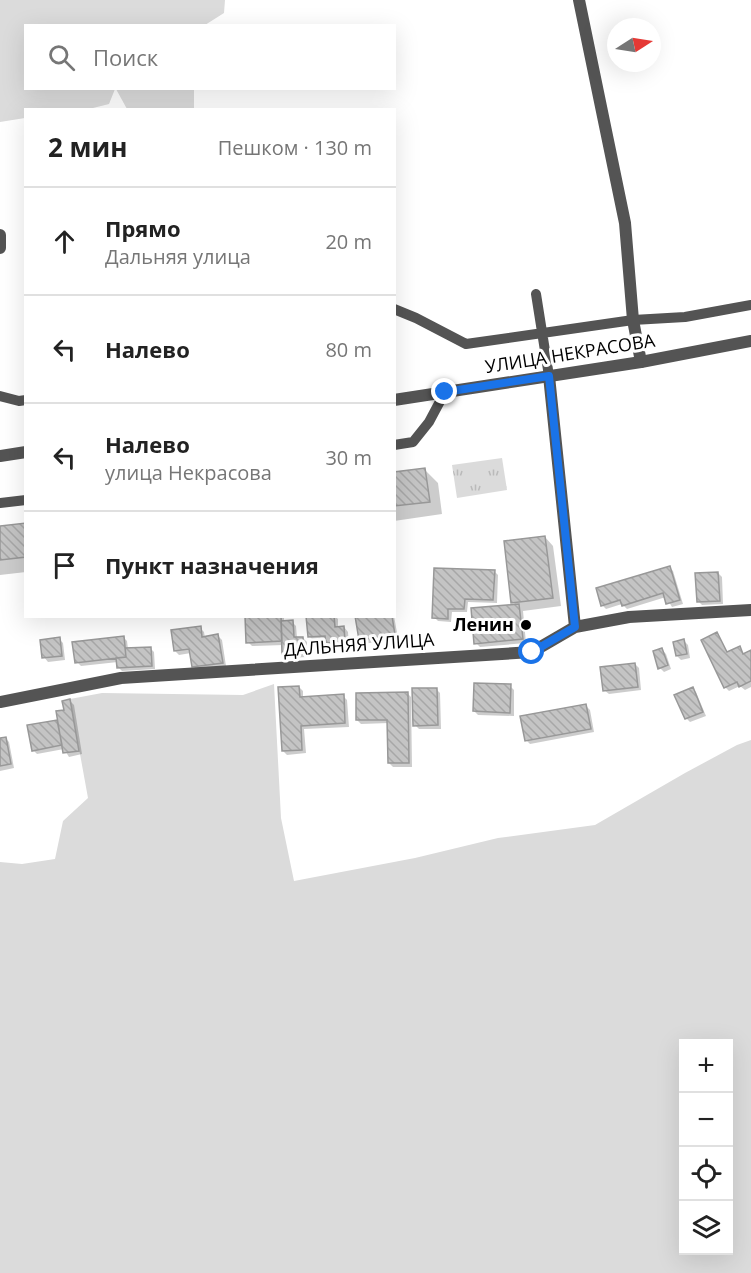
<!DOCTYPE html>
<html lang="ru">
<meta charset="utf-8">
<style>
:root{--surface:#fff;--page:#f6f6f6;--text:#222;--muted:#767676;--line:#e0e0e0}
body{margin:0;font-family:"Open Sans",sans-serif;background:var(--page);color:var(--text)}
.controls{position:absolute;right:18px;bottom:18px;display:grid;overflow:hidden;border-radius:0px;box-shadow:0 6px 24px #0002}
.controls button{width:54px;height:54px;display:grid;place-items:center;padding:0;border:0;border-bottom:2px solid var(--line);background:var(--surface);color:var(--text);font:30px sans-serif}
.compass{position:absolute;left:607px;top:18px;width:54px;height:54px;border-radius:50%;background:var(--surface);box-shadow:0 6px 24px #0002;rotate:78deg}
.stop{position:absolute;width:18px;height:18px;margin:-14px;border:4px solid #1a73e8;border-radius:50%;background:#fff}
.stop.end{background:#1a73e8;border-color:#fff;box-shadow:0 2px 6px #0008}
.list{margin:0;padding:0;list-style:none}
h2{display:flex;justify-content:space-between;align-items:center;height:78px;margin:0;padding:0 24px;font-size:26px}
h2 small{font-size:20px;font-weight:400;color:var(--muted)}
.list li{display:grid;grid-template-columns:39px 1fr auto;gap:18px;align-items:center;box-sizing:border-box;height:108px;padding:0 24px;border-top:2px solid var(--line)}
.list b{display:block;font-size:22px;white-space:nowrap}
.list p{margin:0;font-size:20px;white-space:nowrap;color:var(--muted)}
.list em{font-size:20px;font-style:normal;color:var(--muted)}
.icon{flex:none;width:33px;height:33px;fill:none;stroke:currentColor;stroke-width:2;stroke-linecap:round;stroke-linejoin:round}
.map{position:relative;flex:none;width:751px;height:1273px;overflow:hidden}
.search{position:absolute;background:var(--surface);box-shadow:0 6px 24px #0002;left:24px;top:24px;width:372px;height:66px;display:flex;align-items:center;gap:15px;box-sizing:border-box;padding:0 21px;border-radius:0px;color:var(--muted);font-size:22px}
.panel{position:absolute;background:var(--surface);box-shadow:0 6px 24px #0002;left:24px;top:108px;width:372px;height:510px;border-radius:0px}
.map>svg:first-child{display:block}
.green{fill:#dbdbdb;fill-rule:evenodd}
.park{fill:url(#park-tufts)}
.shadow{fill:#0003}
.building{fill:url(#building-back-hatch);stroke:#989898;stroke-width:1.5}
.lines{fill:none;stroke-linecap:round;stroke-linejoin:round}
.service{stroke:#545454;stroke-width:10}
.minor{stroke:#545454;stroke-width:12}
.tertiary{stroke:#545454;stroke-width:12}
.route{stroke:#1a73e8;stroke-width:8}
.poi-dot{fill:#000;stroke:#fff;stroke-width:2}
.labels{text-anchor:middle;stroke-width:6;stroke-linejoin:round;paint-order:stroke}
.street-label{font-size:18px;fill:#000;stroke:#fff}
.poi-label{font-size:18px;font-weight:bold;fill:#000;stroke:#fff;text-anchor:end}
</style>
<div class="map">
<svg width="751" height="1273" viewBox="0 0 751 1273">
<defs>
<pattern id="park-tufts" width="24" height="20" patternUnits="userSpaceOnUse" patternTransform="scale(1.5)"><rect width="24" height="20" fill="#dbdbdb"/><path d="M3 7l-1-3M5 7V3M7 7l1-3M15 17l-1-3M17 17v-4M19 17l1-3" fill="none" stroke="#bababa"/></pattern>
<pattern id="building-back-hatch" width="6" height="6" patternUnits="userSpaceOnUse" patternTransform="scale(1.5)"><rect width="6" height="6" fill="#c4c4c4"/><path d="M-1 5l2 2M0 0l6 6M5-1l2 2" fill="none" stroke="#a7a7a7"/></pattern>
</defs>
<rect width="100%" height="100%" fill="#fff"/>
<!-- green -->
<path class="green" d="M0,0H225L224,13L205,25L26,26V88L115,89L109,104L89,109L26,110L25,118L0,122Z
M116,89H194V109H127Z
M274,684L281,818L294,881L415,858L498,838L595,825L685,773L737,745L751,740V1273H0V862L22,864L55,859L63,821L88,798L70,699L102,693L243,695ZM684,1044H728V1250H684Z"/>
<!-- park -->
<path class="park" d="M502,458L507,490L457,498L452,465Z"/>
<!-- shadow -->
<path class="shadow" d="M424,469L438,483L442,514L394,521V474Z
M26,524V572L0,575V528Z
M545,537L553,546L561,606L523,611L526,643L480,647L476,643L516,605L513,602Z
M669,567L673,571L683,604L672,607L666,597L627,609L622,604L606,609L602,605Z
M494,571L498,575L497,603L468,602L467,612H452L451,622L438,621L434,617Z
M718,573L722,577L723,604L702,605L698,601Z
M247,616H284V622H292L296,626L297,638H303L307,642V657L288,658L284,654V645L252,646L248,642Z
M335,616L338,619V628L344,627L348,632L349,645L331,646L327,639L313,640L309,636L308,617Z
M357,616H394L398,638L364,644L360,640Z
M200,628L204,632L205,638L218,636L222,640L226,666L197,670L193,666L191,653L179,655L175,651Z
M716,634L728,653L739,648L745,655L751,652V687L745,690L740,686L729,691L725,687Z
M123,637L127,641L128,649L150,648L154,652L155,669L122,671L118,667V662L81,666L77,662Z
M59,639L63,643L65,660L48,662L44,657Z
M684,641L688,645L690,658L681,660L677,656Z
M662,650L666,654L671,669L664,672L660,668Z
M635,664L639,668L641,690L609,694L604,690Z
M510,686L514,690V716L478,715L474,711Z
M299,687L303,691V698L343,696L347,700L349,727L304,729L306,753L287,755L283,751Z
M692,688L696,692L706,716L690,722L686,718Z
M436,689L440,693L441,729H419L415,725Z
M407,693L411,697L412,767H393L389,763V723L361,724L357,720Z
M70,701L74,705L82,754L69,757L64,749L37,754L33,750L29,726L59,721Z
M586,706L590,710L594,732L530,744L526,740Z
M5,738L9,742L14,768L0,771V739Z"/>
<!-- building -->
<path class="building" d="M425,468L430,502L394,506V472Z
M26,523V557L0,560V526Z
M545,536L553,598L511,603L504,541Z
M670,566L680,600L666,604L663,593L622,606L620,600L601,606L596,588Z
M434,568L495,570L493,600L465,599L464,609H448V619L432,618Z
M718,572L720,601L697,602L695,573Z
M519,604L523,639L474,644L471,608Z
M245,616H281L282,641L246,643Z
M306,616H334L335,627L344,626L345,642L326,643L325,636L308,637Z
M355,616H392L395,635L359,640Z
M293,620L294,637H303L304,653L282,654L281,621Z
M201,626L202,637L218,634L223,663L192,667L189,649L174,651L171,630Z
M717,632L727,652L740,646L743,654L751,650V681L739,687L737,682L724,688L701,640Z
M124,636L126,657L75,663L72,642Z
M60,637L62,656L42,658L40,640Z
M684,639L687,654L676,656L673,642Z
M151,647L152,666L117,668L116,658L126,657L125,648Z
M662,648L668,665L658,669L653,651Z
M635,663L638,687L603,691L600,667Z
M474,683L511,684L510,713L473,711Z
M299,686L300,697L344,694L345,723L301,726L302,750L282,751L278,687Z
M693,687L703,712L685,719L674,695Z
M412,688H437L438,725L413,726Z
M408,692L409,763H388L387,720H356V693Z
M70,699L79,751L63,753L56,711L64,710L62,701Z
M586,704L591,729L525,741L520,716Z
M57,720L62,745L32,751L27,725Z
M6,737L11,764L0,766V738Z"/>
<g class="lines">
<!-- service -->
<path class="service" d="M536,294L549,376
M394,309L416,318L466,344L633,320L685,317L751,305
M0,396L19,401L26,400
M394,445L413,442L429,422L445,392
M0,503L26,500"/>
<!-- minor -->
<path class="minor" d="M579,0L625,223L633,320L641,362
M0,235V248
M549,376L575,627
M0,702L121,678L532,652L575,627L629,617L751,610"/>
<!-- tertiary -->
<path class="tertiary" d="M394,400L641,362L751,341
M0,456L26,452"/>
</g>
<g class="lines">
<!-- route -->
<path class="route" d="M445,392L549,376L575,627L532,652"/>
</g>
<!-- markers -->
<circle class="poi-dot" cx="526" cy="625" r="6"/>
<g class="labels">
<!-- street labels -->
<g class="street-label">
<text transform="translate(570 354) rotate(-9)" y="6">УЛИЦА НЕКРАСОВА</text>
<text transform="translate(359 645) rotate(-4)" y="6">ДАЛЬНЯЯ УЛИЦА</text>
</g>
<!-- poi labels -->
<g class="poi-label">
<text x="514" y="631">Ленин</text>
</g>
</g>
</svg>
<div class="controls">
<button>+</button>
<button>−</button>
<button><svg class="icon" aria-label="locate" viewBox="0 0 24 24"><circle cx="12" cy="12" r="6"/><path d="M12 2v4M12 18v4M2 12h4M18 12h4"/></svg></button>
<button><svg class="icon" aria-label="layers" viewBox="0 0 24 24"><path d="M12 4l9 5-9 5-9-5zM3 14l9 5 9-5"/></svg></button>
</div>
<svg class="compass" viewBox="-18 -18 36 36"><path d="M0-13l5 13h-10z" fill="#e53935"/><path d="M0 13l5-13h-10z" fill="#767676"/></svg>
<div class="stop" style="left:532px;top:652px"></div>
<div class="stop end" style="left:445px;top:392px"></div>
<div class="search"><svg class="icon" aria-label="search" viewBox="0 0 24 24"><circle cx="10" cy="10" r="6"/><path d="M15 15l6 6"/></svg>Поиск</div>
<section class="panel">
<h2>2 мин<small>Пешком · 130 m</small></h2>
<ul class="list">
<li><svg class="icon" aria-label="ahead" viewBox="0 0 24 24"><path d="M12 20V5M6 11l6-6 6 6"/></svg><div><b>Прямо</b><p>Дальняя улица</p></div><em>20 m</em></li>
<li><svg class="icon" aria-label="left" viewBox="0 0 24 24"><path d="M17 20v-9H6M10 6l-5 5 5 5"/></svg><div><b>Налево</b></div><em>80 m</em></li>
<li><svg class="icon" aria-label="left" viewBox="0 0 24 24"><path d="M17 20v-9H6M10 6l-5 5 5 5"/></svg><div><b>Налево</b><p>улица Некрасова</p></div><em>30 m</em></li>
<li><svg class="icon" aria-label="arrive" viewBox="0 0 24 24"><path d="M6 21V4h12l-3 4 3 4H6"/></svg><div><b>Пункт назначения</b></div></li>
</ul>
</section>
</div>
